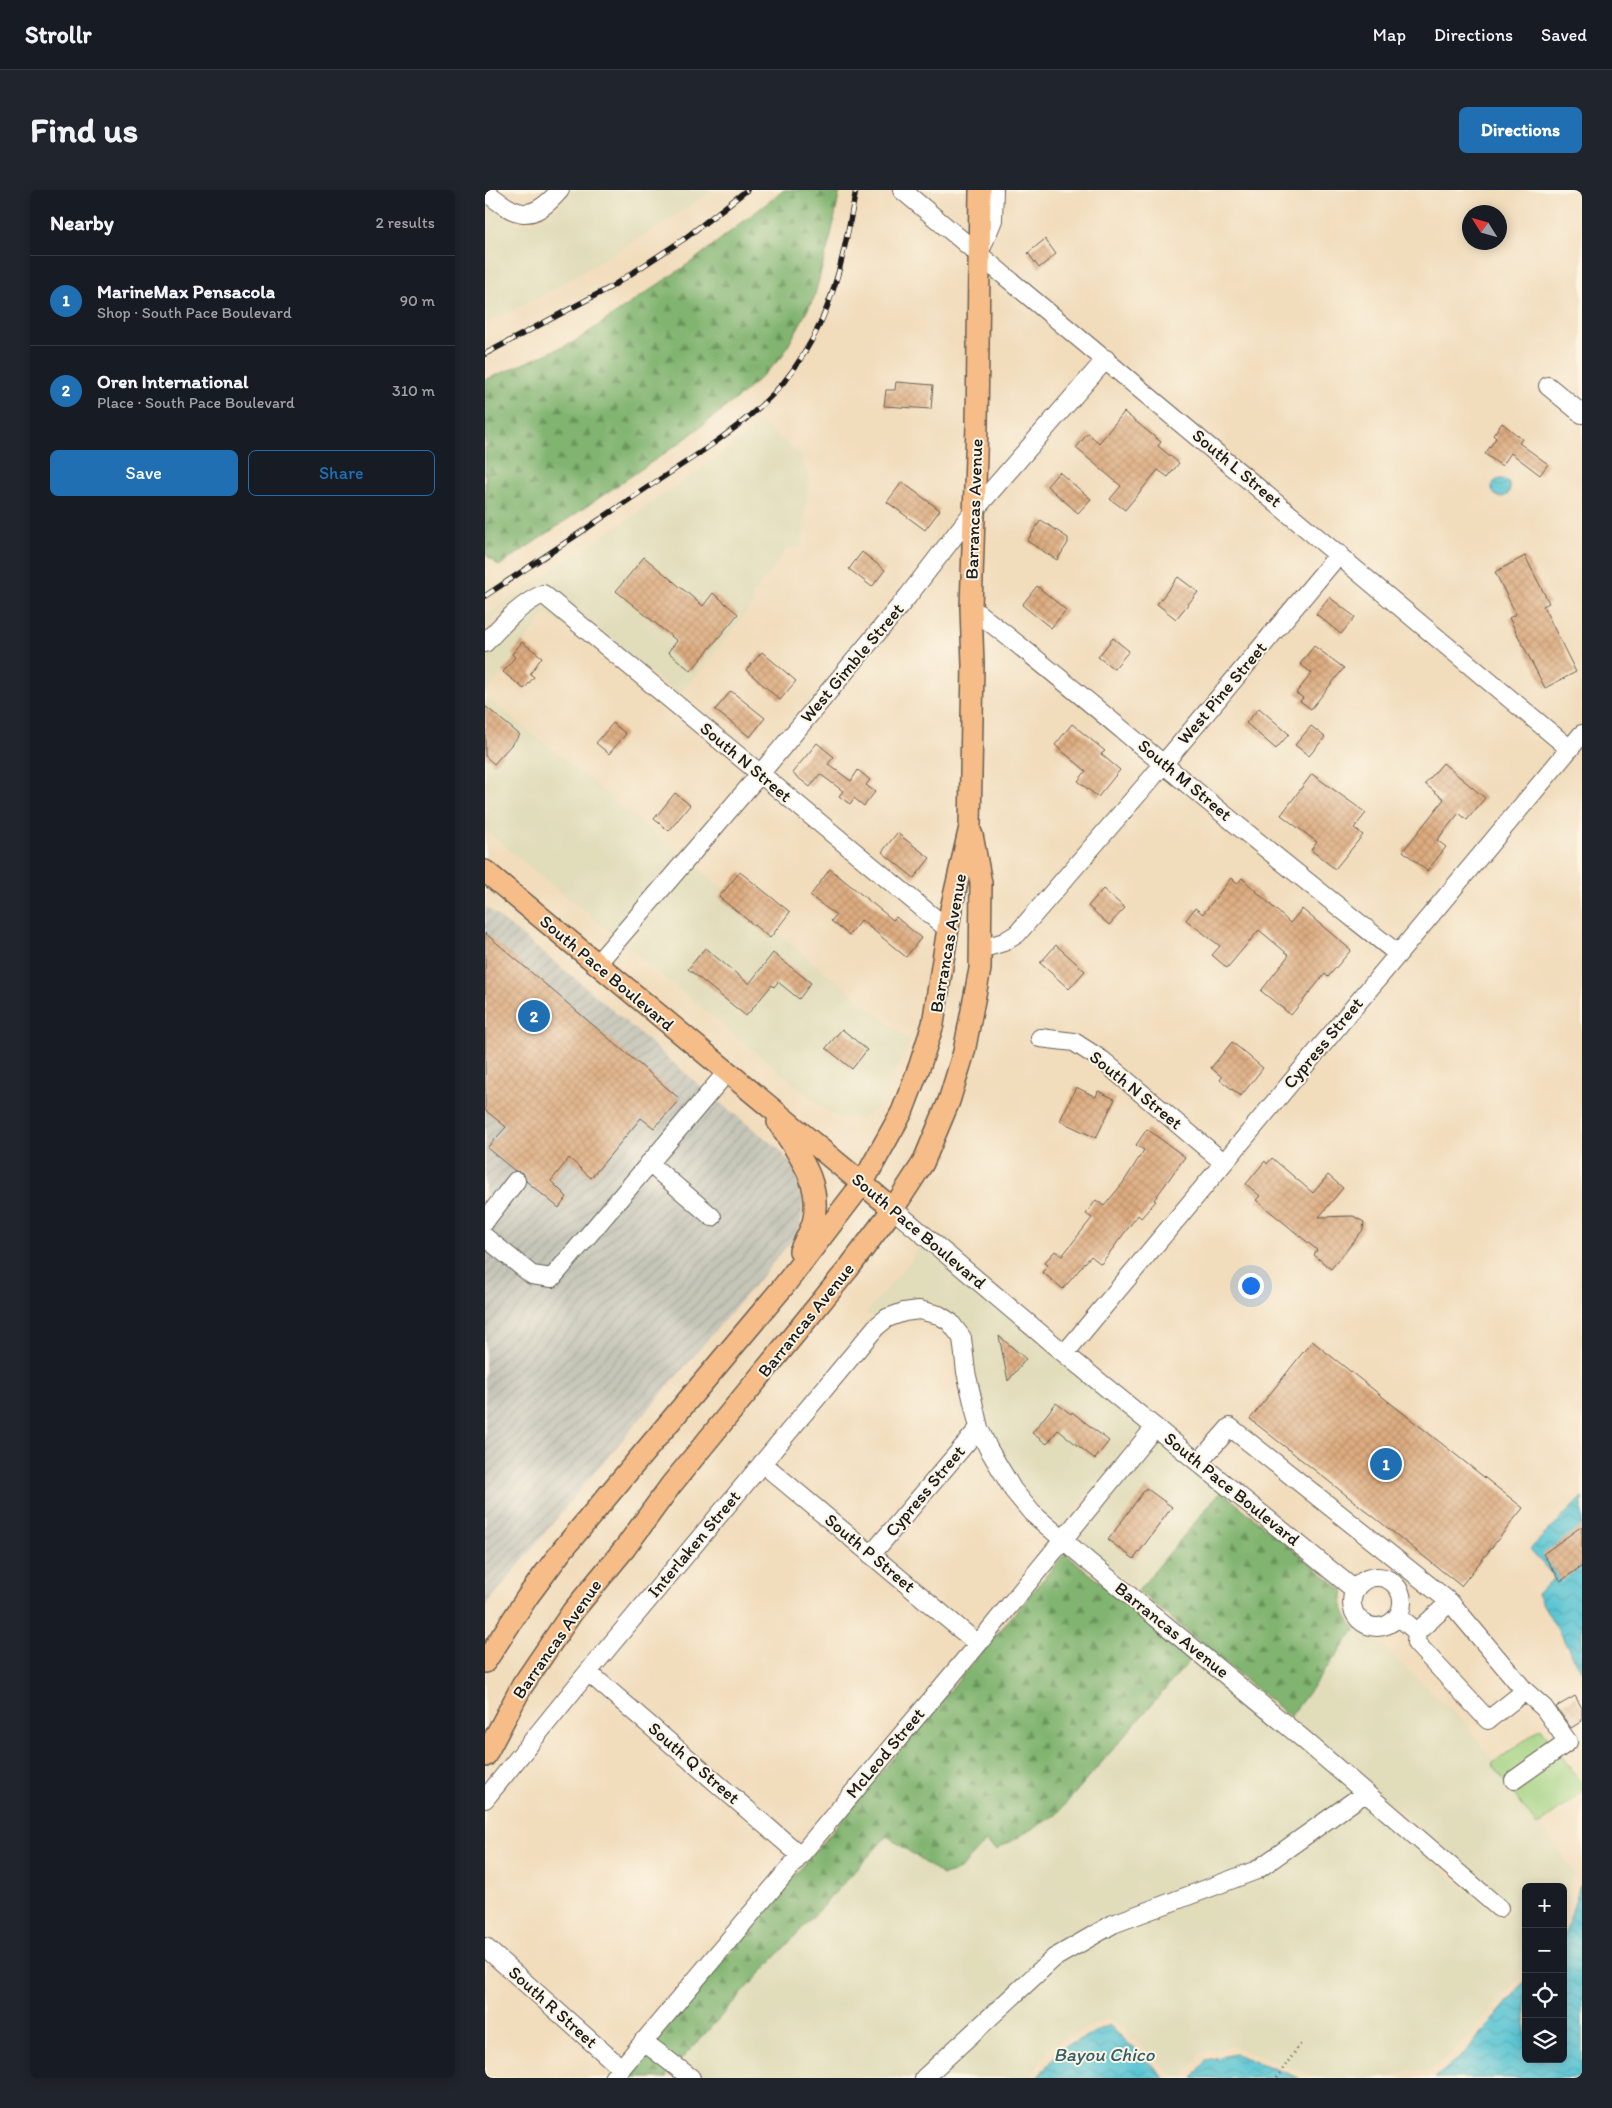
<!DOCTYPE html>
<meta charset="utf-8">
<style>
:root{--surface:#171b24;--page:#20242c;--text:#f1f3f6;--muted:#9ea1a6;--line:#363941;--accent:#1f6fb2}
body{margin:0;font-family:Itim,sans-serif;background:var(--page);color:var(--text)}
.controls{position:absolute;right:15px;bottom:15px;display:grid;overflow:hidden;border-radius:8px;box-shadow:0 2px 12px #0003}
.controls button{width:45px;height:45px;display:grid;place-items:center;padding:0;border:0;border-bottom:1px solid var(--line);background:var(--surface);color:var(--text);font:25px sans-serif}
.compass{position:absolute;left:977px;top:15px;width:45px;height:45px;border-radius:50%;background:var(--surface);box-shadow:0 2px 12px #0003;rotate:307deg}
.you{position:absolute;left:765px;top:1095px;width:18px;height:18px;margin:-12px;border:4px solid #fff;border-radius:50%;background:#1a73e8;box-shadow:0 0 0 8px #1a73e833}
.badge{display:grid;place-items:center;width:32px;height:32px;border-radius:50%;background:var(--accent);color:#fff;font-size:16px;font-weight:700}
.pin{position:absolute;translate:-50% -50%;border:2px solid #fff;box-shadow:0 1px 5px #0006}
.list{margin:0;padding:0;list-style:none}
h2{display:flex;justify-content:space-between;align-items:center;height:65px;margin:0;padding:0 20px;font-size:21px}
h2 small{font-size:16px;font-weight:400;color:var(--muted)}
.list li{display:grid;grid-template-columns:32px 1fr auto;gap:15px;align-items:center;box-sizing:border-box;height:90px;padding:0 20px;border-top:1px solid var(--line)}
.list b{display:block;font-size:19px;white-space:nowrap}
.list p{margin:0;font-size:16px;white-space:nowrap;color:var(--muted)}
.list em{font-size:16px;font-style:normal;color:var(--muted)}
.actions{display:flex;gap:10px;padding:15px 20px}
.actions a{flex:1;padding:11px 0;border:1px solid var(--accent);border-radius:8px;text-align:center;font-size:18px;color:var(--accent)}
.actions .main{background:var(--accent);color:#fff}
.icon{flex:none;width:28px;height:28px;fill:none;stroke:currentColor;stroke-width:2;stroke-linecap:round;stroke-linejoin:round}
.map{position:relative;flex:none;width:1097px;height:1888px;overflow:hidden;border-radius:8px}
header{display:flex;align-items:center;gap:30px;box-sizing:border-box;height:70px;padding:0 25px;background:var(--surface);border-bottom:1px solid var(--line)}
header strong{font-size:24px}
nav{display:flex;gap:28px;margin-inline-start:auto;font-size:18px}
.intro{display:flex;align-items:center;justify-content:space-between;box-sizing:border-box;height:120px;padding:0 30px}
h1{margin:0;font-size:35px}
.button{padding:12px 22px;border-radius:8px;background:var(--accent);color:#fff;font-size:18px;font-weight:700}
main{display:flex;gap:30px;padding:0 30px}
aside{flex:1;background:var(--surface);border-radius:8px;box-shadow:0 2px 12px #0003}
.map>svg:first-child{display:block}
.built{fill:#e1dcba}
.industrial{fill:url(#industrial-furrows)}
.forest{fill:url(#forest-firs);stroke:#4e6846}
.pitch{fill:#a1d281;stroke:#5e774e}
.water{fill:url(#water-waves);stroke:#3a7078}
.building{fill:url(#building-cross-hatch)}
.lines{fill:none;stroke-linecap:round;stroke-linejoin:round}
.minor-casing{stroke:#675f54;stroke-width:20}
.major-casing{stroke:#675f54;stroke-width:24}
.path{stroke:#675f54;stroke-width:3;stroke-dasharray:1 4;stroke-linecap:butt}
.minor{stroke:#fff;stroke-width:18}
.major{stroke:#f7bd88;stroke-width:21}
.rail-casing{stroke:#1c1c1c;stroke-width:5.5}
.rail{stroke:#fcf5e5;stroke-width:4;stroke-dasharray:11;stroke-linecap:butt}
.labels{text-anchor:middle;stroke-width:4;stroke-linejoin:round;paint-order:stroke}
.street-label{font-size:18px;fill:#1c1c1c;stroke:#fcf5e5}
.water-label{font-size:19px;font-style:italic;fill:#345f65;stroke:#fcf5e5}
</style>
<header>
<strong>Strollr</strong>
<nav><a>Map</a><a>Directions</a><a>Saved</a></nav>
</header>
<div class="intro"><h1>Find us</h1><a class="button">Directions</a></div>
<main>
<aside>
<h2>Nearby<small>2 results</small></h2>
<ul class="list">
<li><span class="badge">1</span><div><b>MarineMax Pensacola</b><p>Shop · South Pace Boulevard</p></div><em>90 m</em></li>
<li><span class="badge">2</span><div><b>Oren International</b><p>Place · South Pace Boulevard</p></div><em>310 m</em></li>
</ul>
<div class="actions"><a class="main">Save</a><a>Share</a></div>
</aside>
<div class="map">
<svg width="1097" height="1888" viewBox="0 0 1097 1888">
<defs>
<pattern id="industrial-furrows" width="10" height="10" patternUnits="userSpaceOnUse" patternTransform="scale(1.25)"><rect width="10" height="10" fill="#c5c5b8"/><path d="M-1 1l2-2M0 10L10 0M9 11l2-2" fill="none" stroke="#a9a99e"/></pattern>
<pattern id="forest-firs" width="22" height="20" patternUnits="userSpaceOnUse" patternTransform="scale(1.25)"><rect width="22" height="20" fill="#80b46f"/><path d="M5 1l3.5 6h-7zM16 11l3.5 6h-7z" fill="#68925a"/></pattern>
<pattern id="water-waves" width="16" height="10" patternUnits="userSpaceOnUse" patternTransform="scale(1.25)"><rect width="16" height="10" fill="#59c4d3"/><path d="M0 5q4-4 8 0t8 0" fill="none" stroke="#4da8b5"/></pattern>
<pattern id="building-cross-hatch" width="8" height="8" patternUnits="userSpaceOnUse" patternTransform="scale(1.25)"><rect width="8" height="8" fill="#ddac80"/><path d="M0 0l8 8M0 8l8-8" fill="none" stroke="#bd936e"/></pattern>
</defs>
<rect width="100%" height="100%" fill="#fcf5e5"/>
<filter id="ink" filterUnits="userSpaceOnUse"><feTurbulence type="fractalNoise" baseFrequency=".02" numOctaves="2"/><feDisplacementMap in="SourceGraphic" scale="10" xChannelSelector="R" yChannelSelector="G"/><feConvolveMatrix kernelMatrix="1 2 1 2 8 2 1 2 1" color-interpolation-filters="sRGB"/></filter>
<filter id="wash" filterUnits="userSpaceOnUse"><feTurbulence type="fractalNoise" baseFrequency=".0096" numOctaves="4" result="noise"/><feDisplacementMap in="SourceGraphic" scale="20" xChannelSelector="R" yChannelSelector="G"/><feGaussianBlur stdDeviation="1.12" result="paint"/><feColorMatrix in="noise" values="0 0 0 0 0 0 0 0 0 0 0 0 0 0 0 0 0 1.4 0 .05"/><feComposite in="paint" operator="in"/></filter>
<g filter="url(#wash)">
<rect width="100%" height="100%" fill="#f1dcbb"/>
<!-- built -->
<path class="built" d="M87,0H229L178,34L60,104L0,134V12L16,25L30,33H46L62,26L70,20Z
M276,233L315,264L324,289L317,355L314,358H303L267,406L268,414L194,506L65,399L61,393L59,394L56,392L52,397L38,403L22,416L0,439V426L221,276Z
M58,415L109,457L61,423L0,505V468L35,430Z
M0,505L194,663L126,743L0,640Z
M209,675L425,851L392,918L375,928L356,929L342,921L141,756Z
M435,1053L657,1237L576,1337L554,1317L536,1296L512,1255L505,1240L507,1237L502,1233L494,1200L486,1148L478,1132L459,1118L440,1110L424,1111L414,1113L398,1120L388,1127L381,1123L427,1070Z
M672,1249L736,1301L653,1401L591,1350Z
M871,1439L886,1445L982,1534L1089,1682L1080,1703L1078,1713V1697H1041V1778L984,1846L954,1874L940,1882L923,1880L917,1884L898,1888H833L747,1856L718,1862L714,1865L699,1888H690L630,1831L620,1829L569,1854L542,1888H182L180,1886L402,1646L458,1685L473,1681L501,1652L511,1660L571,1625L707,1468L811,1554L1016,1730L1027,1718L805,1527Z"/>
<!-- industrial -->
<path class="industrial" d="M0,716L103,799L234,912L294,959L311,981L318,1009L316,1033L310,1047L92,1303L7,1408L0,1418Z"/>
<!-- forest -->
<path class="forest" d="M299,0H355L347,41L329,108L297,167L260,202L196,252L14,376L0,364V190L89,152L209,70Z
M736,1301L859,1401C855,1417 861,1428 871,1439L805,1527L653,1401Z
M580,1363L707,1468L571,1625L511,1660L501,1652L473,1681L458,1685L402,1646L181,1886L182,1888H140Z"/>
<!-- pitch -->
<path class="pitch" d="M1056,1538L1097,1594V1603L1052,1636L1007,1574Z"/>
<!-- water -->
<path class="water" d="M1007 298a9 9 0 1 1 18 0a9 9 0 1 1-18 0Z
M1097,1307V1482L1052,1404L1070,1388L1045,1359Z
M1097,1689V1888H950L979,1864L1041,1790V1869H1078V1750Z
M624,1835L680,1888H552L576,1859Z
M750,1864L812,1887L814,1888H708L721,1870Z"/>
<g id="blocks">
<!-- building -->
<path class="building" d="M560,49L571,64L554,78L543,63Z
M411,192L448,195L446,219L399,216L401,200H410Z
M639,222L676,252L673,256L694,273L683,287L673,280L640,320L625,309L636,296L591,258L603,243L614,253Z
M1017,233L1037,249L1034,253L1063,274L1055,285L1026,263L1017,276L1000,264L1011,248L1008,245Z
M574,282L606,309L593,323L562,296Z
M417,292L455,320L440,340L402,312Z
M556,330L583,348V353L572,370L542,351Z
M377,362L400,380L387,397L364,379Z
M1040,366L1064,413L1058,416L1091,482L1060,498L1024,428L1031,424L1010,382Z
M159,367L218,416L228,403L253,424L206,481L183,462L192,451L131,401Z
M693,387L713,402L691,429L672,414Z
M552,396L581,420L566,438L537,415Z
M844,407L870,427L856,444L831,424Z
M628,448L644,461L629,479L613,467Z
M37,452L57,467L45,484L49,487L39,499L18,482L30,467L27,464Z
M829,456L859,478L826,519L815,511L818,508L811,503L827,483L815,474Z
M277,462L311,491L295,510L261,480Z
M246,501L280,528L265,547L230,520Z
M0,516L35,545L9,574L0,566Z
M774,518L804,544L791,559L761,533Z
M128,533L141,544L124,564L111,553Z
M587,534L620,561L616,564L635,580L613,607L593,591L601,581L570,555Z
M826,536L840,547L824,566L810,555Z
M332,553L349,567L343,574L366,591L373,580L385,590L381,595L390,602L379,616L369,608L365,614L354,606L358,601L335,584L325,597L307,583Z
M958,573L1000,608L982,630L974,623L952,650L961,657L942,681L918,661L959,609L940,594Z
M827,584L881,623L869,638L878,645L850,679L826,660L832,652L796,625Z
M190,603L205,615L184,641L169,629Z
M412,643L445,668L429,688L397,662Z
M345,679L408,730L411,727L436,748L421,767L376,730L364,745L346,731L351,725L325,706Z
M255,682L305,722L285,748L234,707Z
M746,688L752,694L757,688L805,733L817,719L866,760L843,787L840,784L806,825L776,801L804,765L774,740L742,778L727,765L735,756L701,730L710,718L718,724Z
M618,699L640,718L624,735L603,716Z
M0,743L195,909L169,938L156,928L106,988L84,968L66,991L82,1007L74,1018L41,991L38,983L30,981L2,958L21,937L0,920Z
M571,755L600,781L584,799L555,773Z
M220,758L264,794L288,763L326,793L314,809L293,792L289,797L287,795L261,826L203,779Z
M357,839L382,860L367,879L341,858Z
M747,852L778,878L756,906L735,890L737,887L726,878Z
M591,897L611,907L613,901L630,909L611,948L575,931Z
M662,939L700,967L669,1010L671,1011L656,1028L653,1025L616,1074L606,1066L578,1099L557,1082L563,1076L559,1073L570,1061L577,1066L607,1028L601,1024L611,1010L619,1016L638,993L659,960L651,955Z
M787,968L828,1003L843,985L858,998L834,1027L868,1026L879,1032L878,1040L846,1079L829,1065L832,1060L771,1010L775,1006L761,994L780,971L782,974Z
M514,1146L541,1169L523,1191Z
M827,1151L1038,1318L976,1396L765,1229Z
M571,1213L586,1224L587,1222L624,1251L610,1269L573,1240L562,1254L547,1243Z
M661,1298L687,1317L649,1369L623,1350Z
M1097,1336V1376L1076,1391L1058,1364Z
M1090,1506L1097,1518V1531L1086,1538L1071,1517Z"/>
</g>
</g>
<g filter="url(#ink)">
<use href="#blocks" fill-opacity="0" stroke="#675f54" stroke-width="1"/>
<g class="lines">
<defs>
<path id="minor" d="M417,0L1085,559
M0,1C31,27 46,34 75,0
M496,59L508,30L509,0
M1063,196L1097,224
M486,418C562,475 633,537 706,597C774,654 844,709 913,764
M0,453C18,434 34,415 58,404L464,740
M496,759L519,752L532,744L665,590L854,364
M111,775L275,584L423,406L488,322L621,169
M555,848L589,852L617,870L738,972
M164,973L227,1027
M408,1019L569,1155L870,1400
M0,1031L31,991
M0,1047L47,1085L67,1088L242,882
M580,1163L1097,544
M714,1272L745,1237L965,1412L932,1442L913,1426
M277,1273L493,1454
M386,1365L494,1238
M867 1412a25 25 0 1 1 50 0a25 25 0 1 1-50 0Z
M965,1412L1040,1501L1059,1518L1083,1552L1029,1590
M932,1442L931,1453L1003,1530L1040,1501
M103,1482L315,1665
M0,1609L103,1482L391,1137L402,1128L419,1122L434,1120L454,1125L465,1132L477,1148L481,1182L494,1238L503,1258L528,1300L547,1323L604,1372L817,1548L1014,1718
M0,1757L136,1878
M158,1851L206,1888
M128,1888L493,1454L670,1237
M439,1888L569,1768L628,1734L772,1680L880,1603"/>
<path id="major" d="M0,681L408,1019
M293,932C313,964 338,993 328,1033C325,1042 319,1052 315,1061
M0,1472L43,1406L78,1359L298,1097L377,994L417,922L435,875L448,834L466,719L485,637L488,475L486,418L492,235L495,0
M0,1566L37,1496L88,1421L140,1358L186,1295L363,1079L408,1019L438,973L464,911L479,862L495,779L496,693L487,645"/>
</defs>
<!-- minor casing -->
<use href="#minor" class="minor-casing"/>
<!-- major casing -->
<use href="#major" class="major-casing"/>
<!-- path -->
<path class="path" d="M792,1888L816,1853"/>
<!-- minor -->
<use href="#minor" class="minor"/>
<!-- major -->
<use href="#major" class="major"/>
<defs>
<path id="rail" d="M0,164L126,97L199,49L262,0
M0,406C50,373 101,339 151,305C197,274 249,244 288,204C304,188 317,168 328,148C353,101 361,52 371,0"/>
</defs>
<!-- rail casing -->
<use href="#rail" class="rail-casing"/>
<!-- rail -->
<use href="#rail" class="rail"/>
</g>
</g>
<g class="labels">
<!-- street labels -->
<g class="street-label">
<text transform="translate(752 278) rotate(40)" y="6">South L Street</text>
<text transform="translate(489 319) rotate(-88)" y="6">Barrancas Avenue</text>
<text transform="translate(367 473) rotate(-50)" y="6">West Gimble Street</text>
<text transform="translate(737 503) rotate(-50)" y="6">West Pine Street</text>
<text transform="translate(261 572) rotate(40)" y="6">South N Street</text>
<text transform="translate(700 590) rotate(40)" y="6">South M Street</text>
<text transform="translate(463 753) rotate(-80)" y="6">Barrancas Avenue</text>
<text transform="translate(122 783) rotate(40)" y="6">South Pace Boulevard</text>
<text transform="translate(838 853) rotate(-50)" y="6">Cypress Street</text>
<text transform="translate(651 900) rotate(39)" y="6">South N Street</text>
<text transform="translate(434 1041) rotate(40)" y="6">South Pace Boulevard</text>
<text transform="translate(321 1130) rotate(-51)" y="6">Barrancas Avenue</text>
<text transform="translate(747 1299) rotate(39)" y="6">South Pace Boulevard</text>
<text transform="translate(440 1301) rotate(-50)" y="6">Cypress Street</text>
<text transform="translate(209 1354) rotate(-50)" y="6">Interlaken Street</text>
<text transform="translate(385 1363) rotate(40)" y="6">South P Street</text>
<text transform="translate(687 1440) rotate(39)" y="6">Barrancas Avenue</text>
<text transform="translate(72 1449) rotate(-55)" y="6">Barrancas Avenue</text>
<text transform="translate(400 1563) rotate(-50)" y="6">McLeod Street</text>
<text transform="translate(209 1573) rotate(41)" y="6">South Q Street</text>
<text transform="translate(68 1817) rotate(42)" y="6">South R Street</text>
</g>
<!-- water labels -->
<g class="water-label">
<text x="619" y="1871">Bayou Chico</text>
</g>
</g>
</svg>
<div class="controls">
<button>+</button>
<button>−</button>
<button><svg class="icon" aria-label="locate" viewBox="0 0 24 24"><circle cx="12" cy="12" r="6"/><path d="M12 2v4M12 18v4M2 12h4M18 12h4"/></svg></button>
<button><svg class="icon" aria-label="layers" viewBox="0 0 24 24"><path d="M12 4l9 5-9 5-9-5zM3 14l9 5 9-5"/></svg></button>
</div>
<svg class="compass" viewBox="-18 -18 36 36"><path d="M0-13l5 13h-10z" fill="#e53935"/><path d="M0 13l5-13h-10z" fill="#9ea1a6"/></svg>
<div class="you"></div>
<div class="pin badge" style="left:901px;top:1274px">1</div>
<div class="pin badge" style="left:49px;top:826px">2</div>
</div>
</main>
